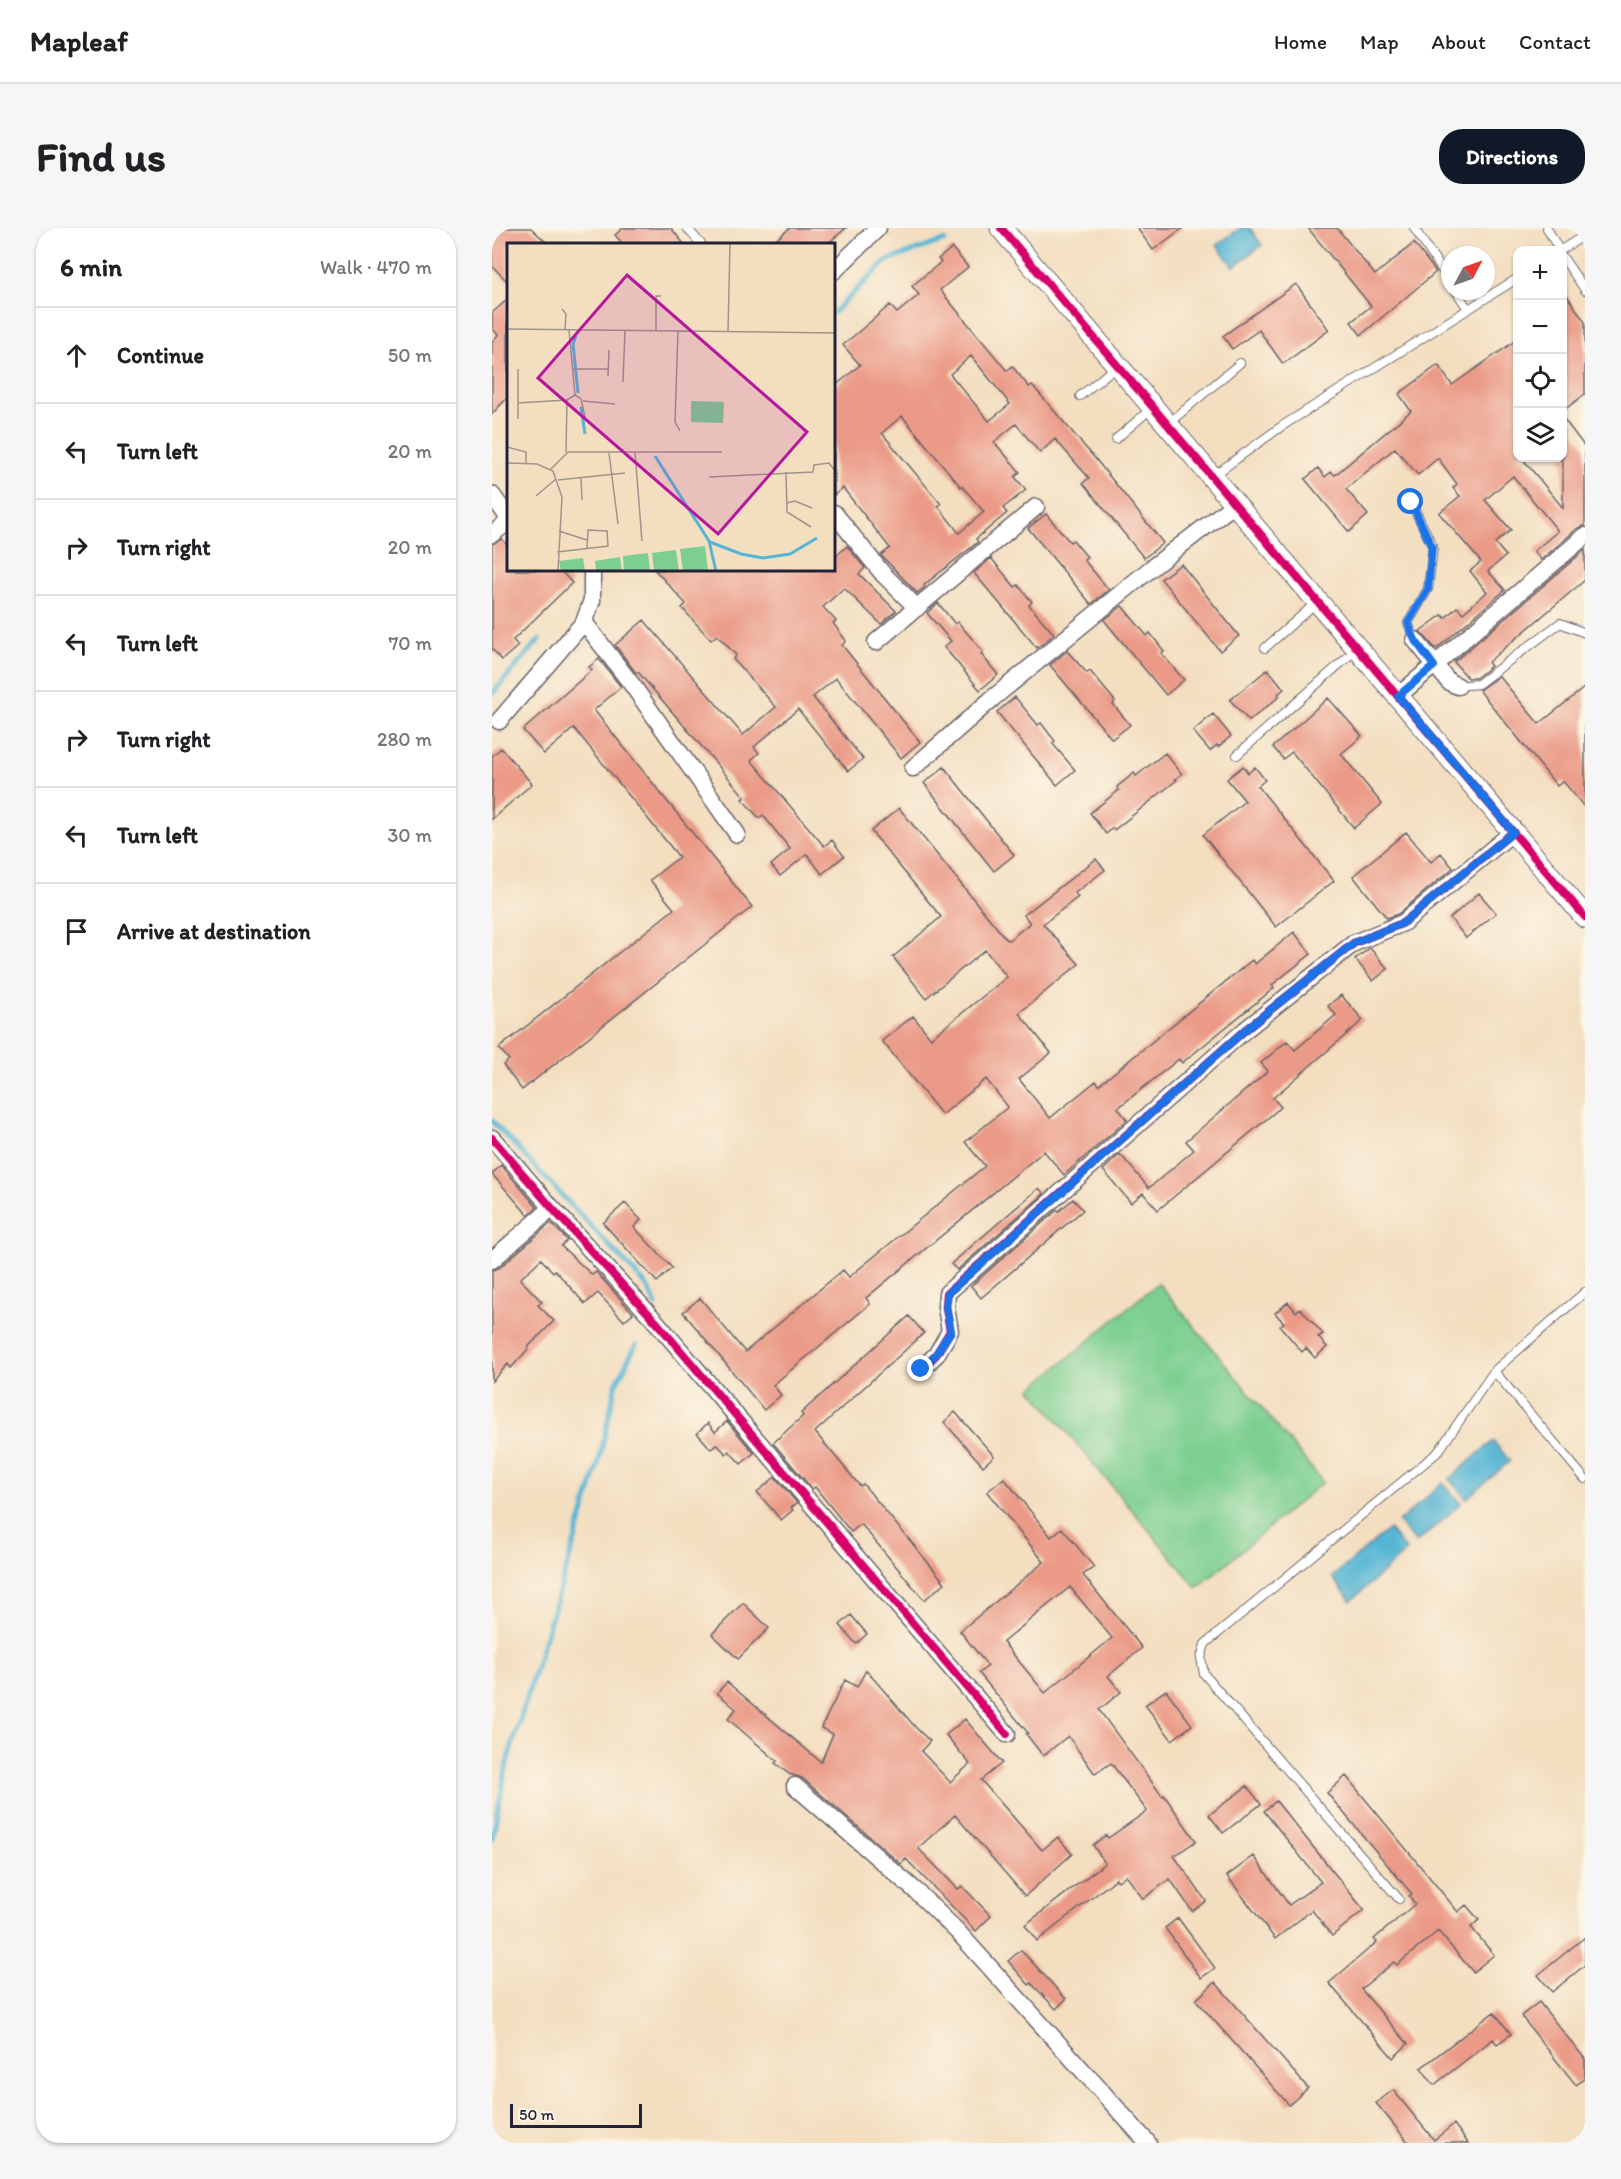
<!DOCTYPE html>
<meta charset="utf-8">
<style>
:root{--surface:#fff;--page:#f6f6f6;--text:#202124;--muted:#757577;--line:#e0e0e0;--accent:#111827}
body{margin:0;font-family:Itim,sans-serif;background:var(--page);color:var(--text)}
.controls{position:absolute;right:18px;top:18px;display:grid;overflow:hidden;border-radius:12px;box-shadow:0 2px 4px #0004}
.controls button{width:54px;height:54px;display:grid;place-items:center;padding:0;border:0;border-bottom:2px solid var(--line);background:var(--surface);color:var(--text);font:30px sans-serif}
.compass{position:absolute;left:949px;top:18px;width:54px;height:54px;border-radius:50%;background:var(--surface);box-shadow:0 2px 4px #0004;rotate:49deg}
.scale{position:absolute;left:18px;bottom:15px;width:132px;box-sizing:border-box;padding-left:6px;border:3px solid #22223b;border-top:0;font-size:16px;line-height:21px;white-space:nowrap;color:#22223b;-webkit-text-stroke:4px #fcf5e5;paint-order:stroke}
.stop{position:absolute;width:18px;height:18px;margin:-14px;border:4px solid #1a73e8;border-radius:50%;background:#fff}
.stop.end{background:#1a73e8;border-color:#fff;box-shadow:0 2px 6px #0008}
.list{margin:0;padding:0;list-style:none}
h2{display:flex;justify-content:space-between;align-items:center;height:78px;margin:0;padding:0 24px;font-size:26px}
h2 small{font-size:20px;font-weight:400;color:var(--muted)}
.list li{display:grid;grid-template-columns:39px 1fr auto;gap:18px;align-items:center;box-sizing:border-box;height:96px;padding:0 24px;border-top:2px solid var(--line)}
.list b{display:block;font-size:22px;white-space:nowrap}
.list em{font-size:20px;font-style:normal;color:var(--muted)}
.icon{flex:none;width:33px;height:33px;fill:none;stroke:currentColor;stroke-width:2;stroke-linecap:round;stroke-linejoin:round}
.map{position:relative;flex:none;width:1093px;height:1915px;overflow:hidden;border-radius:24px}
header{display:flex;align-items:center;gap:36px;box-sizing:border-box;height:84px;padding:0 30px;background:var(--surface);border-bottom:2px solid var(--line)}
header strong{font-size:28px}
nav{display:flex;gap:33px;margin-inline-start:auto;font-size:21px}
.intro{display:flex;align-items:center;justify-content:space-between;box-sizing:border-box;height:144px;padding:0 36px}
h1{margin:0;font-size:42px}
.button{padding:15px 27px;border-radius:24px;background:var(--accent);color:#fff;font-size:21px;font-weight:700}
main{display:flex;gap:36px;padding:0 36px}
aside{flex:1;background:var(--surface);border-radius:24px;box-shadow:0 2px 4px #0004}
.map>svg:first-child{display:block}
.green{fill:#7ccf91;stroke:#4f7866;stroke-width:1.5}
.water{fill:#55b5d4;stroke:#3c6c88;stroke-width:1.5}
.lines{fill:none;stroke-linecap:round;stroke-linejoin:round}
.stream{stroke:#55b5d4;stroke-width:5}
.building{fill:#ea9a86;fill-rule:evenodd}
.service-casing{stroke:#6b646a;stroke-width:10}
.minor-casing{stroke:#6b646a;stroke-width:19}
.tertiary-casing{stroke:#6b646a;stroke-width:23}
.service{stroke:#fff;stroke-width:8}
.minor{stroke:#fff;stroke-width:16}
.tertiary{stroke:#fff;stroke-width:21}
.cycleway-casing{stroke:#fcf5e5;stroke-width:11}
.cycleway{stroke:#d6006c;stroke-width:8}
.route{stroke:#1a73e8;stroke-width:8}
.inset-river{fill:none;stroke:#55b5d4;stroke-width:3}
.inset-road{fill:none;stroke:#9f938b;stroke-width:1.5}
.view{fill:#b5179e;fill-opacity:0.15;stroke:#b5179e;stroke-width:3}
.inset-edge{fill:none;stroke:#22223b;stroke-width:3}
</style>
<header>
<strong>Mapleaf</strong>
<nav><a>Home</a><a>Map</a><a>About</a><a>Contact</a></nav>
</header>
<div class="intro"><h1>Find us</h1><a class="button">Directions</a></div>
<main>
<aside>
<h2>6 min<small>Walk · 470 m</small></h2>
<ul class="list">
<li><svg class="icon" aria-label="ahead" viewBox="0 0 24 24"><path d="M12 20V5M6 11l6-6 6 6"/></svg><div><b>Continue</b></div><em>50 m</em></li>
<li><svg class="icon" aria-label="left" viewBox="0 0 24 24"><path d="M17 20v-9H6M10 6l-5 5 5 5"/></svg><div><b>Turn left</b></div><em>20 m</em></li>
<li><svg class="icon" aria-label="right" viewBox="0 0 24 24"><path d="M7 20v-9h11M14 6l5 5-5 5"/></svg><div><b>Turn right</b></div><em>20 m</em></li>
<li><svg class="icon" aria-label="left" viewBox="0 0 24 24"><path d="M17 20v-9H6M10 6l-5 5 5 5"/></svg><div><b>Turn left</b></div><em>70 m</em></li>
<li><svg class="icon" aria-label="right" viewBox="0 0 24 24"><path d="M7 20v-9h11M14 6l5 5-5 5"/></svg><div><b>Turn right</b></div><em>280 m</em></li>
<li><svg class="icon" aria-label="left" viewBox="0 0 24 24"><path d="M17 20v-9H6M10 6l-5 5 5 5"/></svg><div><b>Turn left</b></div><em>30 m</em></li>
<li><svg class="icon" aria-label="arrive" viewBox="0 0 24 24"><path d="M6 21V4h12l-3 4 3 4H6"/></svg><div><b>Arrive at destination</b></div></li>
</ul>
</aside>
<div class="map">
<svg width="1093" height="1915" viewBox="0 0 1093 1915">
<rect width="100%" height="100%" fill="#fcf5e5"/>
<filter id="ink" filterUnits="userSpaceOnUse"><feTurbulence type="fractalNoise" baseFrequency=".0167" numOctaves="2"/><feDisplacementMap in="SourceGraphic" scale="12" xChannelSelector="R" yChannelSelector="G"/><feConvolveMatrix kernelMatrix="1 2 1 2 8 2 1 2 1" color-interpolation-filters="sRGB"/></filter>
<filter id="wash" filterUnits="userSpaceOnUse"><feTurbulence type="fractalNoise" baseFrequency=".008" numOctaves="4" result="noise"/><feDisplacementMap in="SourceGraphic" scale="24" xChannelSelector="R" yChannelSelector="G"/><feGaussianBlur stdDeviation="1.35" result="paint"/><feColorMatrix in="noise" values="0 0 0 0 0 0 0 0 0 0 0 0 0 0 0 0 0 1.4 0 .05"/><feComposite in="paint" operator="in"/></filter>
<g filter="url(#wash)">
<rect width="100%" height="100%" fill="#f3dec0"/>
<!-- green -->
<path class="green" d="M666,1055L831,1254L705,1360L539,1161Z"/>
<!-- water -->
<path class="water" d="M748,0H758L770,17L741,39L725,17Z
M1001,1213L1018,1233L974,1271L957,1251Z
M951,1255L969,1276L924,1315L906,1294Z
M897,1301L915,1323L859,1373L840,1349Z"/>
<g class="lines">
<!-- stream -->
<path class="stream" d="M342,84L394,33L453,12
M0,466L47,412
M0,893L155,1058L164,1077
M0,1611L16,1531L106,1237L124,1156L144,1117"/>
</g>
<g id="blocks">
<!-- building -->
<path class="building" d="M0,0H39L56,16H16V54L0,38Z
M131,0H179L192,16H131L123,7Z
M298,0H354L335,16H279Z
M645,0H691L661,22Z
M816,0H845L883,47L922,15L944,44L869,107L859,94L879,78Z
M460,20L476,39L448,62L515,143L520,138L537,159L540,157L606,234L671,315L652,330L591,255L597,250L563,211L548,225L524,196L502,214L528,244L523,249L534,262L511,280L515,285L484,311L486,314L432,357L433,359L425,365L389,327L398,320L351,260L342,267V159L368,137L351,117L398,77L405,85L427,67L420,58L449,34L446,31ZM479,128L518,176L497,193L458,146ZM410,188L469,259L470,258L492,284L467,305L446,278L449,276L390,205Z
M804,56L837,102L791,136L767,102L740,121L731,108Z
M1071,62L1093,94V166L1071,183Z
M16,71V169L0,186V114L6,107L0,100V85Z
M1026,111V230H1030L1071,280V234L1067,230H1071V190L1093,219V298L1086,300L1049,332L1042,323L1066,303L1021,248L993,272L1019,302L1003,315L1014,328L996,343L1013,362L944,421L928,403L950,387L953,390L965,379L971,385L995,364L978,343L989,334L947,285L968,268L961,260L965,256L946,230L926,247L903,220L854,261L876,287L857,304L813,251L826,240L833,249L839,244L843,247L919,183L907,166L946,137L960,157Z
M554,286L578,314L581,312L595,329L592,332L617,362L599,376L536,300Z
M10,311L16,318V342H68L80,355L21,412L26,418L10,432L0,421V316Z
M355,318L373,340L367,346L404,383L389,396L352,360L331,379L344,393L341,395L354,413L350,417L428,514L409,530L344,450L321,469L371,531L356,543L306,481L262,519L267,525L259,532L332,618L340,612L352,628L330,646L315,626L288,648L279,637L298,621L271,587L267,590L250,571L253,569L146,444L144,445L123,417L152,392L251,507L284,479L241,431L244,427L225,407L219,412L190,380L194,376L163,342H342V330Z
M1093,322V352L996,434L999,438L984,450H976L962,434Z
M499,330L523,359L526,357L540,374L537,377L562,406L545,420L482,345Z
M689,336L747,408L728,423L669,351Z
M446,375L463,396L466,394L491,424L489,426L506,447L488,462L452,419L459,413L435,385Z
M630,378L655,408L658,405L672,423L669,425L692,452L674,467L612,392Z
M575,423L595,445L598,443L623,473L621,476L638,497L620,511L558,437Z
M107,431L129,459L102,482L260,679L30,862L11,837L17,832L7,820L182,681L158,652L187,629L82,500L52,526L31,502L100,442L97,439Z
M776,441L792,461L786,466L788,468L757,493L738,472Z
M1007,448L1047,496L1093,459V580L1071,553L1065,558L987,462Z
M523,469L546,497L549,495L563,513L560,515L583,542L565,557L505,484Z
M836,470L870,508L849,526L890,576L862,600L800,524L791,531L781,519Z
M721,486L739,508L726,519L725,517L718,523L701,503Z
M9,520L40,556L0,591V528Z
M673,525L690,546L683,551L685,552L622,602L621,600L614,606L598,585L627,562L625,559L642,545L644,548Z
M751,538L756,545L763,539L773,552L766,558L842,653L784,699L711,607L753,573L735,551Z
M452,539L522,627L502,643L432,555Z
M407,580L514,711L517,712L538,695L532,687L604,631L613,642L583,665L586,669L551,696L587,736L527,785L559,825L527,851L558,890L604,853L607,857L760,732L763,736L802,704L819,726L780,757L782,760L690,835L687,831L626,880L635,892L572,947L552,923L374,1070L378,1076L281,1157L289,1167L272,1182L191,1084L208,1070L253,1124L351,1042L357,1049L493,938L473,914L516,879L494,851L450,887L390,813L421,788L439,810L515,749L493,722L434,770L401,729L449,689L379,603Z
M914,604L939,634L949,625L961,640L906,686L895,690L861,648Z
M987,665L1004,685L974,710L958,690Z
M878,720L896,741L881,753L863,731Z
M849,767L871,792L781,870L789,879L666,982L651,965L639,975L611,942L628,926L657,960L702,922L694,913L776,843L769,835L795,813L803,822L844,787L836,778Z
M9,937L45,979L36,987L0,946Z
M547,960L552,966L465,1042L459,1036Z
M581,971L591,982L489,1070L479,1058L565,982L567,983Z
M133,975L149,992L142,999L180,1040L165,1054L111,995Z
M59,995L75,1012L69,1018L100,1047L104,1044L141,1085L132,1093L106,1065L93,1076L63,1042L61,1044L49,1031L28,1051L50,1074L46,1077L62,1093L36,1119L37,1120L19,1140L16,1136L0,1153V1042L7,1040Z
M796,1074L804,1084L808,1080L831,1106L826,1109L835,1119L823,1130L814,1120L810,1124L788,1098L792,1095L783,1085Z
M417,1088L432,1105L323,1204L368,1258L371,1256L453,1355L432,1372L369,1296L359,1304L323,1259L320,1261L281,1215L311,1188L309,1185Z
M463,1184L502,1228L491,1238L452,1194Z
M235,1193L262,1225L249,1236L237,1223L234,1226L225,1216L219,1221L205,1205L216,1195L223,1204Z
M283,1249L305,1275L299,1280L301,1282L289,1292L265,1264Z
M512,1250L559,1309L570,1300L602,1339L591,1347L650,1420L616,1448L629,1464L607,1482L670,1568L672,1567L704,1613L682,1628L714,1673L700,1683L678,1651L651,1671L634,1647L626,1653L624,1651L545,1713L533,1697L613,1635L601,1617L614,1607L616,1610L655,1583L619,1535L603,1546L576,1508L551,1528L534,1506L536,1505L487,1445L496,1438L468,1403L552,1334L495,1264ZM578,1359L620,1410L553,1465L511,1414Z
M251,1375L277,1400L246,1431L220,1406Z
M359,1387L375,1406L364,1416L348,1397Z
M374,1442L425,1501L438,1513L429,1523L458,1554L478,1536L454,1507L473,1491L510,1535L489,1552L550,1622L566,1609L580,1626L533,1668L463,1587L426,1620L466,1661L470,1658L499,1688L484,1703L414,1631L409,1636L310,1550L297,1546L283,1535L285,1533L236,1491L244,1481L225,1465L235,1454L329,1534L341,1506L329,1500L353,1452L365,1459Z
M674,1462L700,1497L680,1512L653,1477Z
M854,1548L966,1684L974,1677L987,1692L979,1699L1002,1727L981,1744L946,1703L905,1737L902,1734L869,1761L916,1816L901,1830L837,1755L885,1714L882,1711L923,1676L917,1668L920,1666L835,1565Z
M755,1558L769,1576L731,1605L717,1587Z
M784,1573L872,1682L840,1708L820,1682L783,1711L735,1648L762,1628L797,1677L829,1654L772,1583Z
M686,1690L723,1740L709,1750L673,1700Z
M1093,1709V1737L1060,1764L1046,1747Z
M529,1722L574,1771L564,1781L539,1755L537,1757L516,1733Z
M723,1754L816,1860L797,1877L704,1772Z
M1047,1774L1093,1831V1850L1084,1857L1029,1788Z
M1002,1784L1019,1806L1005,1816L1001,1811L942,1857L929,1840Z
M901,1862L942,1912L962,1896L976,1915H917L884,1875Z"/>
</g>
</g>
<g filter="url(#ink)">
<use href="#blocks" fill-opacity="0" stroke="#6b646a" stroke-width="1.5"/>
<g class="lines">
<defs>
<path id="service" d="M195,0L209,16
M922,0L958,54
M1055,0L1067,22
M1069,22L1093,7
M1070,28L1093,62
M964,63L976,81
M588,168L626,137
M677,195L748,135
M624,211L661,179
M721,248L790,198L1026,50
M919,274L941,319L936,361L916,395L923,412
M773,420L826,373
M966,458L986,456L1068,395L1093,405
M745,527L866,420
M1002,1143L1093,1251
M907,1671L712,1446L709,1430L713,1416L946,1224L1002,1143L1093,1064"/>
<path id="minor" d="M342,43L386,0
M0,267L16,289
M342,285L391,346L425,380
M0,306L16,294
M92,394L141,458L245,606
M923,412L957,454L966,458
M384,414L544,279
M906,468L1093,308
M7,493L92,394L100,372V342
M421,540L501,470L662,338L744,275
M0,910L60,980L166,1096L515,1506
M0,1032L60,980
M429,1141L444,1127L458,1103L454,1079L455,1065L753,802L862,715L911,695L1021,604
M303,1558L424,1663L466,1704L656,1915"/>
<path id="tertiary" d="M509,0L1093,689"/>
</defs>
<!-- service casing -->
<use href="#service" class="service-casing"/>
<!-- minor casing -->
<use href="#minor" class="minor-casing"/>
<!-- tertiary casing -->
<use href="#tertiary" class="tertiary-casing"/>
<!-- service -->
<use href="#service" class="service"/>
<!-- minor -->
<use href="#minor" class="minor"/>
<!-- tertiary -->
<use href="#tertiary" class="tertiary"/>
<defs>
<path id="cycleway" d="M509,0L1093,689
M0,910L60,980L166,1096L515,1506
M429,1141L444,1127L458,1103L454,1079L455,1065L753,802L862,715L911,695L1021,604"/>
</defs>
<!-- cycleway casing -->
<use href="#cycleway" class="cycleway-casing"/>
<!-- cycleway -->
<use href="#cycleway" class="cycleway"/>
</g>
</g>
<g class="lines" filter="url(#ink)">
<!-- route -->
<path class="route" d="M429,1141L444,1126L459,1103L454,1079L456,1065L753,802L862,715L911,695L1021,604L906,468L942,438L923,412L916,395L936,361L940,319L919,274"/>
</g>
<!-- overview -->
<g transform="translate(15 15)">
<rect width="328" height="328" fill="#f3dec0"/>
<path d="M184,158L217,159L216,180L184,179ZM198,303L201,328H176L173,306ZM169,307L172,328H147L145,310ZM141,310L143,328H117L116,313ZM113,314L115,328H89L88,318ZM76,315L78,328H54L52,318Z" fill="#7ccf91"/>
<path class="inset-river" d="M69,93L66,101L71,150M74,164L78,191M148,213L202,298L209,328M203,299L234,311L256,315L283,311L310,295"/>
<path class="inset-road" d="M55,66L59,71L58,87M0,86L329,90M62,87L68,152M149,88V53H154M171,88L168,179L173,188M221,89L223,0M65,126H101M101,133L102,107M116,139L118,87M76,158L108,161M11,160L60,157M11,176V126M0,204L19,209V220M59,209L60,157L68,152L74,156L78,174M128,209L135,298M102,210L111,281M0,220L30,221L46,228L55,254L51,328M44,226L61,209H215M279,229L280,269L304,284M202,234L306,229L307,222L322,220L329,229M74,235L75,257M51,237L118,230M29,253L49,236M280,260L288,258L305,265M52,288L80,297M50,309L93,304L101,303L100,288L81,287L80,306"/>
<path class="view" d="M120,32L300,189L211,291L31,135Z"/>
<rect width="328" height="328" class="inset-edge"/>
</g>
</svg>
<div class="controls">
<button>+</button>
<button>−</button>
<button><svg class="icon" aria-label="locate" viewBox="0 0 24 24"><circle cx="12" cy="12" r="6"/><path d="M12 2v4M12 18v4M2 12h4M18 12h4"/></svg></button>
<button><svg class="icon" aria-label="layers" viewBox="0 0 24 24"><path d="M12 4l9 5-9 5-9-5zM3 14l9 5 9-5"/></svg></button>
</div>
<svg class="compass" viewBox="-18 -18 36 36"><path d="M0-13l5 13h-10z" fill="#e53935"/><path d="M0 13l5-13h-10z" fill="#757577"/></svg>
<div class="scale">50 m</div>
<div class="stop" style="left:919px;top:274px"></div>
<div class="stop end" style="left:429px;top:1141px"></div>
</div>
</main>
